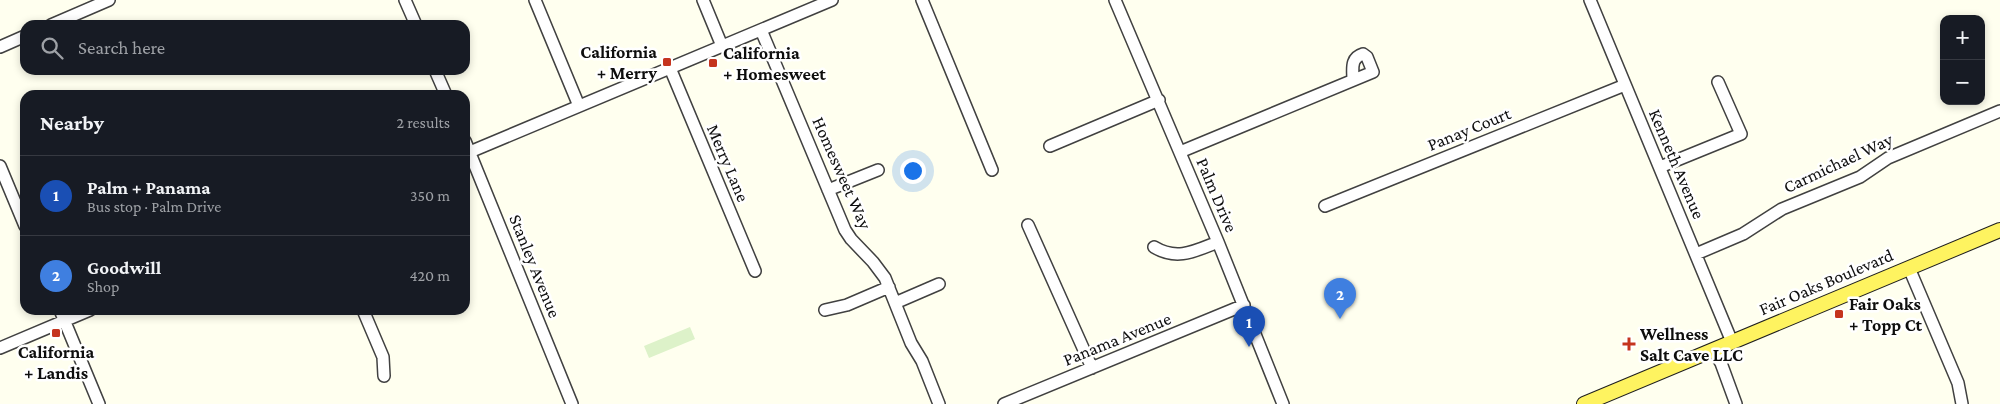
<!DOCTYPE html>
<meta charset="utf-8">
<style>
:root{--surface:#171b24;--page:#242831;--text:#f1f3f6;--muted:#9ea1a6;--line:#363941;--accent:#c5341f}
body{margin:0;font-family:"Crimson Pro",serif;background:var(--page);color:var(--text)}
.controls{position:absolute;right:15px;top:15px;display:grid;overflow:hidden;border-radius:10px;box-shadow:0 2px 8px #0003}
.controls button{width:45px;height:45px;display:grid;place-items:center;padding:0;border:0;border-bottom:1px solid var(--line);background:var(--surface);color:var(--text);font:25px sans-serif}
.you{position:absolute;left:912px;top:170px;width:18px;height:18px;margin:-12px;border:4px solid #fff;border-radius:50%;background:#1a73e8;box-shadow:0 0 0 8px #1a73e833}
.badge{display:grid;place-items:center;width:32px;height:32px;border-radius:50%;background:var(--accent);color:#fff;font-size:16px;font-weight:700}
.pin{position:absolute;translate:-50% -41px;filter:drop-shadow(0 1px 2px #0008)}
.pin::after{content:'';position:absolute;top:26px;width:18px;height:15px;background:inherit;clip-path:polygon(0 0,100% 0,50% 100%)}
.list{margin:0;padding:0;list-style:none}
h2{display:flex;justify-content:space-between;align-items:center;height:65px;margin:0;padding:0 20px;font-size:21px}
h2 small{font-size:16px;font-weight:400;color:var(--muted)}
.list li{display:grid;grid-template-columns:32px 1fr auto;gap:15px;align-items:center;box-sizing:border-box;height:80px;padding:0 20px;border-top:1px solid var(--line)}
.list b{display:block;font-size:19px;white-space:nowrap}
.list p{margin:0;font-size:16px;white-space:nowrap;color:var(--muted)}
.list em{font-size:16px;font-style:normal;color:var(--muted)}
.icon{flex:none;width:28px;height:28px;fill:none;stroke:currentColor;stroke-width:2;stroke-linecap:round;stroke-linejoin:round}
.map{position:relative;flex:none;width:2000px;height:404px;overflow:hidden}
.search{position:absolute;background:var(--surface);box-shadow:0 2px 8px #0003;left:20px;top:20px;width:450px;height:55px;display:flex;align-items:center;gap:12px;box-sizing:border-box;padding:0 18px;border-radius:15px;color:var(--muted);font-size:19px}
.panel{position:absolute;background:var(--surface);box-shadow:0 2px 8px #0003;left:20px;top:90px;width:450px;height:225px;border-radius:15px}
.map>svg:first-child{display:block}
.pitch{fill:#ddf2c9}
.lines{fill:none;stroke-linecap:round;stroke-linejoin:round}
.minor-casing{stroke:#414141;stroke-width:14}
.major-casing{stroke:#1f1f1f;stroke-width:16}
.minor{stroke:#fff;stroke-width:11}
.major{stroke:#fef360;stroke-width:14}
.poi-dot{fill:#c5341f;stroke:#fff;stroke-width:2}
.labels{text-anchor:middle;stroke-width:5;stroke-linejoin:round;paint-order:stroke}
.poi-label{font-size:18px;font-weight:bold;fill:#0e0e0e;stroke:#fff;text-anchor:start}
.street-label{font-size:18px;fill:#0e0e0e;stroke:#fff}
</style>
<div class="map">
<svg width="2000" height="404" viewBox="0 0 2000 404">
<rect width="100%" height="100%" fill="#ffffef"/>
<!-- pitch -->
<path class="pitch" d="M690,327L695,339L649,358L644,346Z"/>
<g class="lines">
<defs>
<path id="minor" d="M405,0L416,25
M535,0L579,106
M703,0L722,46
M922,0L992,170
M1115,0L1218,242L1283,404
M1590,0L1732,342
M51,25L109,0
M761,30L845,230L851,239L873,262L885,278L911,343L922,361L939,404
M0,47L25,36
M670,68L755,271
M435,70L446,95
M465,141L572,404
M1050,146L1159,100
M1180,152L1373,72L1367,57L1363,54C1350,58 1353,69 1353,80
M465,154L832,0
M0,166L25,226
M1660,167L1741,134L1718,82
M828,190L878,170
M1325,206L1625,85
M1028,225L1092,368
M1154,247C1177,261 1195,251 1218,242
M1696,254L1743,234L1782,209L1860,177L1888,158L2000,111
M1909,268L1958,383L1962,404
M895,303L939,284
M60,310L99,404
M363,310L383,357L384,376
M825,310L847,305L889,287
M0,348L90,310
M1713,350L1721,363L1736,404
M1004,404L1244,305"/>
<path id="major" d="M1584,404L2000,230"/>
</defs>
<!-- minor casing -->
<use href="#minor" class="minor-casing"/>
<!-- major casing -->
<use href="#major" class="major-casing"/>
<!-- minor -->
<use href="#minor" class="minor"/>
<!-- major -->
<use href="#major" class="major"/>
</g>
<!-- markers -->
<g class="poi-dot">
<rect x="662" y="57" width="10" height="10" rx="2.5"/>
<rect x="708" y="58" width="10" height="10" rx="2.5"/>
<rect x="1834" y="309" width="10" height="10" rx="2.5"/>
<rect x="51" y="328" width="10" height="10" rx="2.5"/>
<path d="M1626.5 336.5h5v5h5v5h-5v5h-5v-5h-5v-5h5z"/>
</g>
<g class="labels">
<!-- poi labels -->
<g class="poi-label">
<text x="657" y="58" text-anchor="end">California<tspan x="657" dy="21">+ Merry</tspan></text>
<text x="723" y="59">California<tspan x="723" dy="21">+ Homesweet</tspan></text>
<text x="1849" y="310">Fair Oaks<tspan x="1849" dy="21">+ Topp Ct</tspan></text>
<text x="1640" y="340">Wellness<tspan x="1640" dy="21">Salt Cave LLC</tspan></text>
<text x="56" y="358" text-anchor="middle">California<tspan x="56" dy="21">+ Landis</tspan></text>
</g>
<!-- street labels -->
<g class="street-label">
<text transform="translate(1469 129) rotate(-22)" y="6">Panay Court</text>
<text transform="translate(728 163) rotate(67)" y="6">Merry Lane</text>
<text transform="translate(1838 163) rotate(-25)" y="6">Carmichael Way</text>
<text transform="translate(1677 164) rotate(67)" y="6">Kenneth Avenue</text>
<text transform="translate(842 173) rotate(66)" y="6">Homesweet Way</text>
<text transform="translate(1217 195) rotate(67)" y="6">Palm Drive</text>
<text transform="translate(535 266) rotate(68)" y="6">Stanley Avenue</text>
<text transform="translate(1826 282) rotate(-23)" y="6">Fair Oaks Boulevard</text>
<text transform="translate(1117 339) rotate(-22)" y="6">Panama Avenue</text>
</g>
</g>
</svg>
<div class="controls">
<button>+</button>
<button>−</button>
</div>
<div class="you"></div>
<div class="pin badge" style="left:1249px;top:347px;background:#1a4fb4">1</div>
<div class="pin badge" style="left:1340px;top:319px;background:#3f7fe0">2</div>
<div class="search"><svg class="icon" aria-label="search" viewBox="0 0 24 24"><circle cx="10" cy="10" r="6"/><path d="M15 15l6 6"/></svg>Search here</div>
<section class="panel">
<h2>Nearby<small>2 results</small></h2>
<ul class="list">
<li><span class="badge" style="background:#1a4fb4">1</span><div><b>Palm + Panama</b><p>Bus stop · Palm Drive</p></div><em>350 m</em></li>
<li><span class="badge" style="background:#3f7fe0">2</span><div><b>Goodwill</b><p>Shop</p></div><em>420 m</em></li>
</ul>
</section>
</div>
